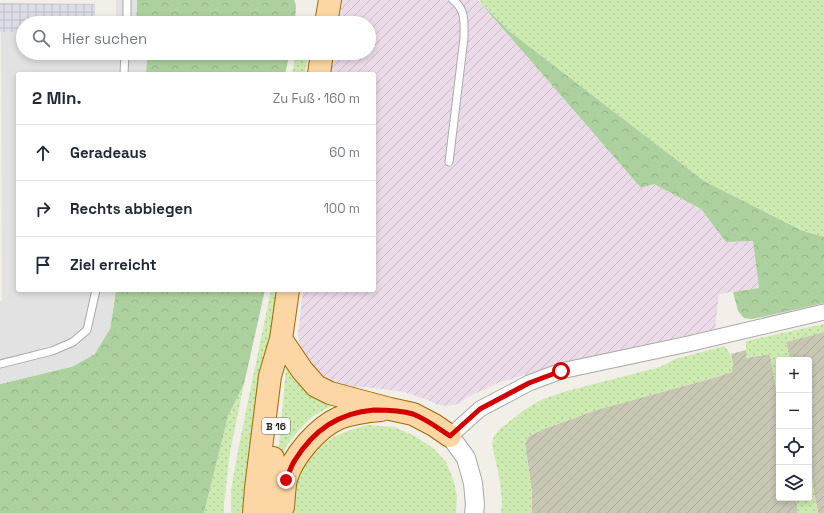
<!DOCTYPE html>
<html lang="de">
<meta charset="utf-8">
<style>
:root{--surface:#fff;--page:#f6f6f7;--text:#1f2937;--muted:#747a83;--line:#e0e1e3}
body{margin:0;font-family:"Space Grotesk",sans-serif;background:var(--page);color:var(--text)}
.controls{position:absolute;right:12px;bottom:12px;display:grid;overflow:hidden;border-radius:4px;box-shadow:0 2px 6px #0003}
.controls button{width:36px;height:36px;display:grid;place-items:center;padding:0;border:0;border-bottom:1px solid var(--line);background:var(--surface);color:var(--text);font:20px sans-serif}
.stop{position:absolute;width:12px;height:12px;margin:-9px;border:3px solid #d40000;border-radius:50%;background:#fff}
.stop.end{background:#d40000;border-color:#fff;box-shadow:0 1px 4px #0008}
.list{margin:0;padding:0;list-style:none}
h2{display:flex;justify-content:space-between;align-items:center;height:52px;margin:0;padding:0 16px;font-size:17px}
h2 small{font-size:13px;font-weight:400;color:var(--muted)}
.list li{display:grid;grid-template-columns:26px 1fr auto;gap:12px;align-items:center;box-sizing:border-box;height:56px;padding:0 16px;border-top:1px solid var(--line)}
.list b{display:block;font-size:15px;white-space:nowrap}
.list em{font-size:13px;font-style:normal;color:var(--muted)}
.icon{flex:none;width:22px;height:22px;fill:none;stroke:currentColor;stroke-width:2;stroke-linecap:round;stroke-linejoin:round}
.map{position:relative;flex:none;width:824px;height:513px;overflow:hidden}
.search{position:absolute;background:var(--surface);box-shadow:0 2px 6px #0003;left:16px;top:16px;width:360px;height:44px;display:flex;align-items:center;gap:10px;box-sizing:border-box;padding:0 14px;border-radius:22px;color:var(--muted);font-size:15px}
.panel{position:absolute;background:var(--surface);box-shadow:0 2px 6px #0003;left:16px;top:72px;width:360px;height:220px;border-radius:4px}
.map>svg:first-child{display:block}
.industrial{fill:url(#industrial-furrows)}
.construction{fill:url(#construction-furrows)}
.grass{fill:url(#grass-dots)}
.forest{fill:url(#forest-crowns)}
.parking{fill:#e2e2e2}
.plaza{fill:url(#plaza-grid)}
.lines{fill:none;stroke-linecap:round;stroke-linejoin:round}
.service-casing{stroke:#a9a9a9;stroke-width:9}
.minor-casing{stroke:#a9a9a9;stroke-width:17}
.tertiary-casing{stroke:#a9a9a9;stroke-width:20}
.primary-casing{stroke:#a06b00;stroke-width:24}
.service{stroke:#fff;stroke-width:7}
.minor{stroke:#fff;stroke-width:15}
.tertiary{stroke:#fff;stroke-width:18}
.primary{stroke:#fcd6a4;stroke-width:22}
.route{stroke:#d40000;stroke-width:5}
.labels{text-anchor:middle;stroke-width:3.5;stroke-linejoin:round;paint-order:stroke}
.shield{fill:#fff;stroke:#646464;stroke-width:1}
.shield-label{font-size:10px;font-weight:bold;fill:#222}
</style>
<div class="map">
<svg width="824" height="513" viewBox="0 0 824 513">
<defs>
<pattern id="industrial-furrows" width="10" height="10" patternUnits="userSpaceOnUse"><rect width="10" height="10" fill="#ebdbe8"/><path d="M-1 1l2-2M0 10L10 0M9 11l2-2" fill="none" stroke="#c9bcc7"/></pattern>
<pattern id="construction-furrows" width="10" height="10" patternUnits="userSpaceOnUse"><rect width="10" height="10" fill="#c7c7b4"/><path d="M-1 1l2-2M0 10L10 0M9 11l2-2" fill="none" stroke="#abab9a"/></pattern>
<pattern id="grass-dots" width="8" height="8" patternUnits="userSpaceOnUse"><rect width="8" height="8" fill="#cdebb0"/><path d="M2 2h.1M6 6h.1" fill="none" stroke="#b0c997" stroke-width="1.8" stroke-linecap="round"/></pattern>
<pattern id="forest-crowns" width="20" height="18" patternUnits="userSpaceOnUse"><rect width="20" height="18" fill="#add19e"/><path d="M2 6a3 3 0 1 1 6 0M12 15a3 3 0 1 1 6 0" fill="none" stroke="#95b388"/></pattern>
<pattern id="plaza-grid" width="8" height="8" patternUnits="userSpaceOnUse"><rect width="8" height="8" fill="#dddde8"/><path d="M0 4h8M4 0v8" fill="none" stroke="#bdbdc7"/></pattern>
</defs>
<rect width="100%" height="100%" fill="#f2efe9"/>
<!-- industrial -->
<path class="industrial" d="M339,0H478L641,188L654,184L701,209L726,242L753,241L759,288L719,294L715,329L564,363L498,383L466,398L459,404L446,406L436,404L428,400L404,392L366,387H343L328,384L300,356L298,334L303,290H374V74H328L331,53H369V23H336Z"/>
<!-- construction -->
<path class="construction" d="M824,332V513H818L809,465V360H790L786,342Z
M746,350V358L770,354L779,405V498H796L797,505V513H532V493L525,443L529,436L544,429L596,410L720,376L733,365L731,354Z"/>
<!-- grass -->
<path class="grass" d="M479,0H824V237L802,230L704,181L509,31Z
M296,53H308L305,74H292Z
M271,290H279L251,459L244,494L243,513H231V490L240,440Z
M824,324V332L786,342L790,360H779V405L770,354L746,358V341Z
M725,346C731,355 734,361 732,372L720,376L596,410L544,429L529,436L525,443L532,493V513H501L502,503L500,482L492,443L494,436L501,428L524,410L541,400L563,392L660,367L675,359Z
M287,358L343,401L331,406L312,417L300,429L287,445L277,465Z
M244,384L230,452L224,504V513H204L228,416Z
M369,425L394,427L415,436L433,448L446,462L453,479L457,495L456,513H290C292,503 293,492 296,483C309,447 333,433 369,425Z
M809,465L818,513H797V505L796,498H809Z"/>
<!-- forest -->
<path class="forest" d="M137,0H294L296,5L295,23H136Z
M478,0L509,31L704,181L801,230L824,237V303L762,317L751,319L744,318L738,311L733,292L759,288L753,241L726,242L701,209L654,184L641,188Z
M147,53H290L285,74H146Z
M116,290H265L244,384L228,416L204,513H0V384L74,366L110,329Z"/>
<!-- parking -->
<path class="parking" d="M116,0H137L136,23H23V53H147L146,74H18V290H116L110,329L95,354L74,366L0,384V301H2L1,16L116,18Z"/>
<!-- plaza -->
<path class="plaza" d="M0,3L95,4V23H23V32H0Z"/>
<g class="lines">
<defs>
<path id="service" d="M127,23V0
M124,74L125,53
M449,162L464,38C464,24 466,9 453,0
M0,364L52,351L73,342L87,330L96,290"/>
<path id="minor" d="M450,436L480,409L529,383L561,371L688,344L824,312"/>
<path id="tertiary" d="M450,436L466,458L473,483L475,505L474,513"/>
<path id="primary" d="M326,23L330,0
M319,74L322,53
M281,339L302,370L316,386L330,393L390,409L413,414L434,425L450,436
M283,507C284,498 284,488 286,479C293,456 317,428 339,418C353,413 367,411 381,410
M254,513L256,488L270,376L281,339L288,290
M271,513L273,458"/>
</defs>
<!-- service casing -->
<use href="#service" class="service-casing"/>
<!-- minor casing -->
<use href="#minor" class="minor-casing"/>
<!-- tertiary casing -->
<use href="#tertiary" class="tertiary-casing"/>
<!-- primary casing -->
<use href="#primary" class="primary-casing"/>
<!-- service -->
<use href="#service" class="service"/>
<!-- minor -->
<use href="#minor" class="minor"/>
<!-- tertiary -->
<use href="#tertiary" class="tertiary"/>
<!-- primary -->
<use href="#primary" class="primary"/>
</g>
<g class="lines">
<!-- route -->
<path class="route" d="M286,480C289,473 291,466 295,460C314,430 338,413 374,410C387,410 400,410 413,414C426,419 438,428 450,436L480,409L529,383L561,371"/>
</g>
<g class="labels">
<!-- shield labels -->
<rect class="shield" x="262" y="418" width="28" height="16" rx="3"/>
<g class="shield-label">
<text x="276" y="430">B 16</text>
</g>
</g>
</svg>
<div class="controls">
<button>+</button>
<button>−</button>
<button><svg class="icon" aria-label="locate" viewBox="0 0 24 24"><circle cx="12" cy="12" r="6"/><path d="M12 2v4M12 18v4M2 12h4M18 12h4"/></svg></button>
<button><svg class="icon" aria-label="layers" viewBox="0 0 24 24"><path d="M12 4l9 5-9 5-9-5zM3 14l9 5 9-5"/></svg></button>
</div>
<div class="stop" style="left:561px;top:371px"></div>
<div class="stop end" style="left:286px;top:480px"></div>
<div class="search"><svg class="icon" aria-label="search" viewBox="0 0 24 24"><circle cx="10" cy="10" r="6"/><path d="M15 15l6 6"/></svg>Hier suchen</div>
<section class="panel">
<h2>2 Min.<small>Zu Fuß · 160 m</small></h2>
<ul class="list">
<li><svg class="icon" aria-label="ahead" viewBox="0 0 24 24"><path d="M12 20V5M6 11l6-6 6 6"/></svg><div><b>Geradeaus</b></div><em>60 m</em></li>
<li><svg class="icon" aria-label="right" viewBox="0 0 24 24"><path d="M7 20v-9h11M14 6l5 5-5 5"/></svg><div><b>Rechts abbiegen</b></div><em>100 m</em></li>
<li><svg class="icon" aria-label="arrive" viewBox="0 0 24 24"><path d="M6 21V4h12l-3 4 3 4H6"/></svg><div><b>Ziel erreicht</b></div></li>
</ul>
</section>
</div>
